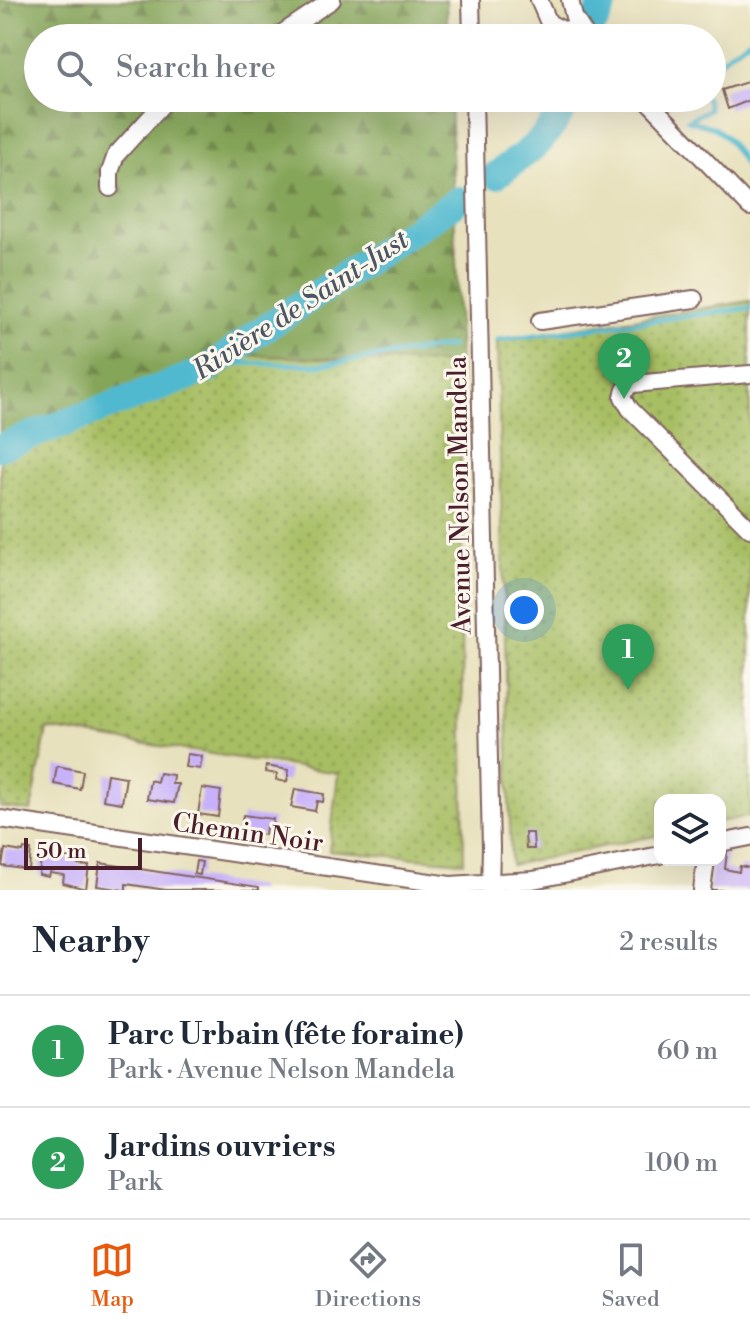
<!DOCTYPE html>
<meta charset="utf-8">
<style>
:root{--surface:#fff;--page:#f6f6f7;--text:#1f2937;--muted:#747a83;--line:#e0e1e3;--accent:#ea580c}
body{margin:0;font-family:"Libre Bodoni",serif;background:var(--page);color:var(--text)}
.controls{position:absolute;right:24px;bottom:24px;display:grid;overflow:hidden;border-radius:16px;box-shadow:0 8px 32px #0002}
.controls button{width:72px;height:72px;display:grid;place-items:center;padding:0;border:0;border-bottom:2px solid var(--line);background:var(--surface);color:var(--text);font:40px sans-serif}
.scale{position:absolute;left:24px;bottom:20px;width:118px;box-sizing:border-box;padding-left:8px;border:4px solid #4a1f2b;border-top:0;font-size:22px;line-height:28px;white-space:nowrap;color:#4a1f2b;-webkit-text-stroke:6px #fbf7ec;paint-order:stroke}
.you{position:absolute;left:524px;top:610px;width:28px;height:28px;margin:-20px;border:6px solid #fff;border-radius:50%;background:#1a73e8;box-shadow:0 0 0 12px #1a73e833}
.badge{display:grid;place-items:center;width:52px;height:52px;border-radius:50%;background:var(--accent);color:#fff;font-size:26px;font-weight:700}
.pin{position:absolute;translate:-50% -66px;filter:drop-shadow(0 2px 4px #0008)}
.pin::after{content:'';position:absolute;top:42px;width:28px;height:24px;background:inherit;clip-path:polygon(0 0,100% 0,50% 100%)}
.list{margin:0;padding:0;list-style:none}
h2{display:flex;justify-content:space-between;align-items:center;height:104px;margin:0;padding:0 32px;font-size:34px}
h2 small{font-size:26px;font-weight:400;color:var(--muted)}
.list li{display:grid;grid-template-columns:52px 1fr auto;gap:24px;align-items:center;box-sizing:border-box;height:112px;padding:0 32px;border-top:2px solid var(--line)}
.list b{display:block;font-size:30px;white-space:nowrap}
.list p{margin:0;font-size:26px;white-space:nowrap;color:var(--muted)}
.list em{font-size:26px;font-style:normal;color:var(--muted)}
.icon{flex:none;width:44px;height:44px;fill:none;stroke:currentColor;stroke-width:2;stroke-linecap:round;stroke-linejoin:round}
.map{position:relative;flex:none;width:750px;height:890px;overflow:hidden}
.search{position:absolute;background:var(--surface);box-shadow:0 8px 32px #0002;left:24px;right:24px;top:24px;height:88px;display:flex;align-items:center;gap:20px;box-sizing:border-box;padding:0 28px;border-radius:44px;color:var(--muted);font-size:30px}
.sheet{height:328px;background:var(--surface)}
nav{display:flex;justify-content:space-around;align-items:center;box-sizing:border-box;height:112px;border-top:2px solid var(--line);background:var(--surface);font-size:22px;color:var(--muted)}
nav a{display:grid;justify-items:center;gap:4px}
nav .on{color:var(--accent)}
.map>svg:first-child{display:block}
.forest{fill:url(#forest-firs);stroke:#686242;stroke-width:2}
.park{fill:url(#park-dots);stroke:#786e47;stroke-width:2}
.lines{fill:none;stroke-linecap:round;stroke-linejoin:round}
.stream{stroke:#51b9cf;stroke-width:5}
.river{stroke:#51b9cf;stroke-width:28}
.building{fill:#c8b1fa}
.minor-casing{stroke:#81635e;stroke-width:20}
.minor{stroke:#fff;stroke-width:16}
.labels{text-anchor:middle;stroke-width:6;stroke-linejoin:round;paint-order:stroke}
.street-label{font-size:26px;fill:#4a1f2b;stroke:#fbf7ec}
.water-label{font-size:28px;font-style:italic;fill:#4c5564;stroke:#fbf7ec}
</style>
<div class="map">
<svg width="750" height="890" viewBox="0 0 750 890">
<defs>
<pattern id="forest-firs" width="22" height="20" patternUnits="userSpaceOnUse" patternTransform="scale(2)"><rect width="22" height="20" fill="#85a559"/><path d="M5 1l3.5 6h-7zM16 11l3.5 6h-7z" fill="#6f864a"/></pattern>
<pattern id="park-dots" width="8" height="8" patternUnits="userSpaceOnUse" patternTransform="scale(2)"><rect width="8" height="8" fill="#a7be63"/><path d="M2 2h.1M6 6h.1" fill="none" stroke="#8a9a52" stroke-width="1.8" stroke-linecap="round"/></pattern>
</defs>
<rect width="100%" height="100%" fill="#fbf7ec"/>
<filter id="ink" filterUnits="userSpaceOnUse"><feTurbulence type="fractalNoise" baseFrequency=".0125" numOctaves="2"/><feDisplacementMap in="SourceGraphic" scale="16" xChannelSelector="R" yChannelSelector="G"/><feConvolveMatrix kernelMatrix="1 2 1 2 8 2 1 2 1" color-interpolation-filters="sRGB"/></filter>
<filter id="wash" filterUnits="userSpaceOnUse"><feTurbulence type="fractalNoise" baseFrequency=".006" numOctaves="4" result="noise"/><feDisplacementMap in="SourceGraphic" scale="32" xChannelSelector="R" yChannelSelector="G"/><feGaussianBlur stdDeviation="1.8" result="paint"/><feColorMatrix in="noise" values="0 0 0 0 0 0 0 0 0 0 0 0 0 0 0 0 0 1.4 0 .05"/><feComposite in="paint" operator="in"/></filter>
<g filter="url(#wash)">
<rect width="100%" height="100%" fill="#e8e1bd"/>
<!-- forest -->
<path class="forest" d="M0,0H446L448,38H38V98H450L460,364L241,355L188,364L0,442Z"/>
<!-- park -->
<path class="park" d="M750,301V816L720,822V800H660V835L511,865L497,340Z
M241,355L460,364L464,862L329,851L338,773L47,729L31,811L0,807V442L188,364Z"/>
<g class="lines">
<!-- stream -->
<path class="stream" d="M712,70L729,53L750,39
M706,98L709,109L688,120L715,128L728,139L750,172
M497,340L750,308
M207,370L243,363L319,365L451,346"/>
<!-- river -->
<path class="river" d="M595,22L605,0
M496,175C531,150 550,138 568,98
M0,447L207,370L259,332L459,200"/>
</g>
<g id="blocks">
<!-- building -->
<path class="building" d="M750,81V100L728,109L722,90Z
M187,754L202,756L200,769L185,767Z
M57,766L83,771L80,789L54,784Z
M266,766L289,770L287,782L276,780L277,774L265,772Z
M159,773L173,775L172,784H178L174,803L147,799L150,780L157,782Z
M107,774L126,777L122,803L103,800Z
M202,788L221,791L218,817L198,814Z
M295,789L324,794L323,802L317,801L315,811L291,807Z
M243,815L273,819L272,827L266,826L265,835L240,832Z
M525,833H533L534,849H526Z
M5,849L23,852L24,849L31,850L29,870L2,866Z
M727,852L725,869L739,872L740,866L750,868V890H709L713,860H720V854Z
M53,856L79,860L78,865L89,866L86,889L63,883L64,875L50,873L49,877L39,875L41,859L52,860Z
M196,861L202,862L200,875L194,874Z
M100,863L259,887V890H166L126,884V890H123L97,886Z"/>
</g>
</g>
<g filter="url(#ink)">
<use href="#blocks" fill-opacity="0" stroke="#81635e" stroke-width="2"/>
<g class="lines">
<defs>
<path id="minor" d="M471,0L472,38
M539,0L549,23L563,30L579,27
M570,0L574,17L587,38
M275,38L332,0
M474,98L491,848L490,890
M645,98L750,207
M110,188V172L116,155L168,98
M540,321L694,299
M750,374L633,384L625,390L623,397L630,409L750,529
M0,819L450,885L533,880L660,855
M720,843L750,837
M702,890L706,860"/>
</defs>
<!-- minor casing -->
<use href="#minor" class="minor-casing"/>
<!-- minor -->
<use href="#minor" class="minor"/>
</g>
</g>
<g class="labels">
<!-- street labels -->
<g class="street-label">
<text transform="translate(459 495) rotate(-91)" y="9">Avenue Nelson Mandela</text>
<text transform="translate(248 832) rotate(8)" y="9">Chemin Noir</text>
</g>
<!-- water labels -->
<g class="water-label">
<text transform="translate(300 304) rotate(-33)" y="10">Rivière de Saint-Just</text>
</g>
</g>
</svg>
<div class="controls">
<button><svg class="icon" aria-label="layers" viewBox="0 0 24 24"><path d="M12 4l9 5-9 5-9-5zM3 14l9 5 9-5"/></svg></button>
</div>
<div class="scale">50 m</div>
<div class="you"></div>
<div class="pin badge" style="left:628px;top:690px;background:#2e9e5b">1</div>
<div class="pin badge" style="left:624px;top:399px;background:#2e9e5b">2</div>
<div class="search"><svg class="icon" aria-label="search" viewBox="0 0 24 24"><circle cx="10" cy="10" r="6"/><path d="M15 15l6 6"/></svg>Search here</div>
</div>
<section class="sheet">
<h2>Nearby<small>2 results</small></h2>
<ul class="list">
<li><span class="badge" style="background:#2e9e5b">1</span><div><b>Parc Urbain (fête foraine)</b><p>Park · Avenue Nelson Mandela</p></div><em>60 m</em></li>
<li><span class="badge" style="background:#2e9e5b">2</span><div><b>Jardins ouvriers</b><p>Park</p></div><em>100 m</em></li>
</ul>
</section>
<nav>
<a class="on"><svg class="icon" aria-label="map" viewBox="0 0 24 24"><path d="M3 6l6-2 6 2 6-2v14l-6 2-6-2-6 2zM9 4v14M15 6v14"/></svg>Map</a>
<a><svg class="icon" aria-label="directions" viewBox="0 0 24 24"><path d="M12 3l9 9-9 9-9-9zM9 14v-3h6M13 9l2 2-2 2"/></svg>Directions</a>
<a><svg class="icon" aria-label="saved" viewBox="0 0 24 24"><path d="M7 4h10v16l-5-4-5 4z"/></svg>Saved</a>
</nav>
